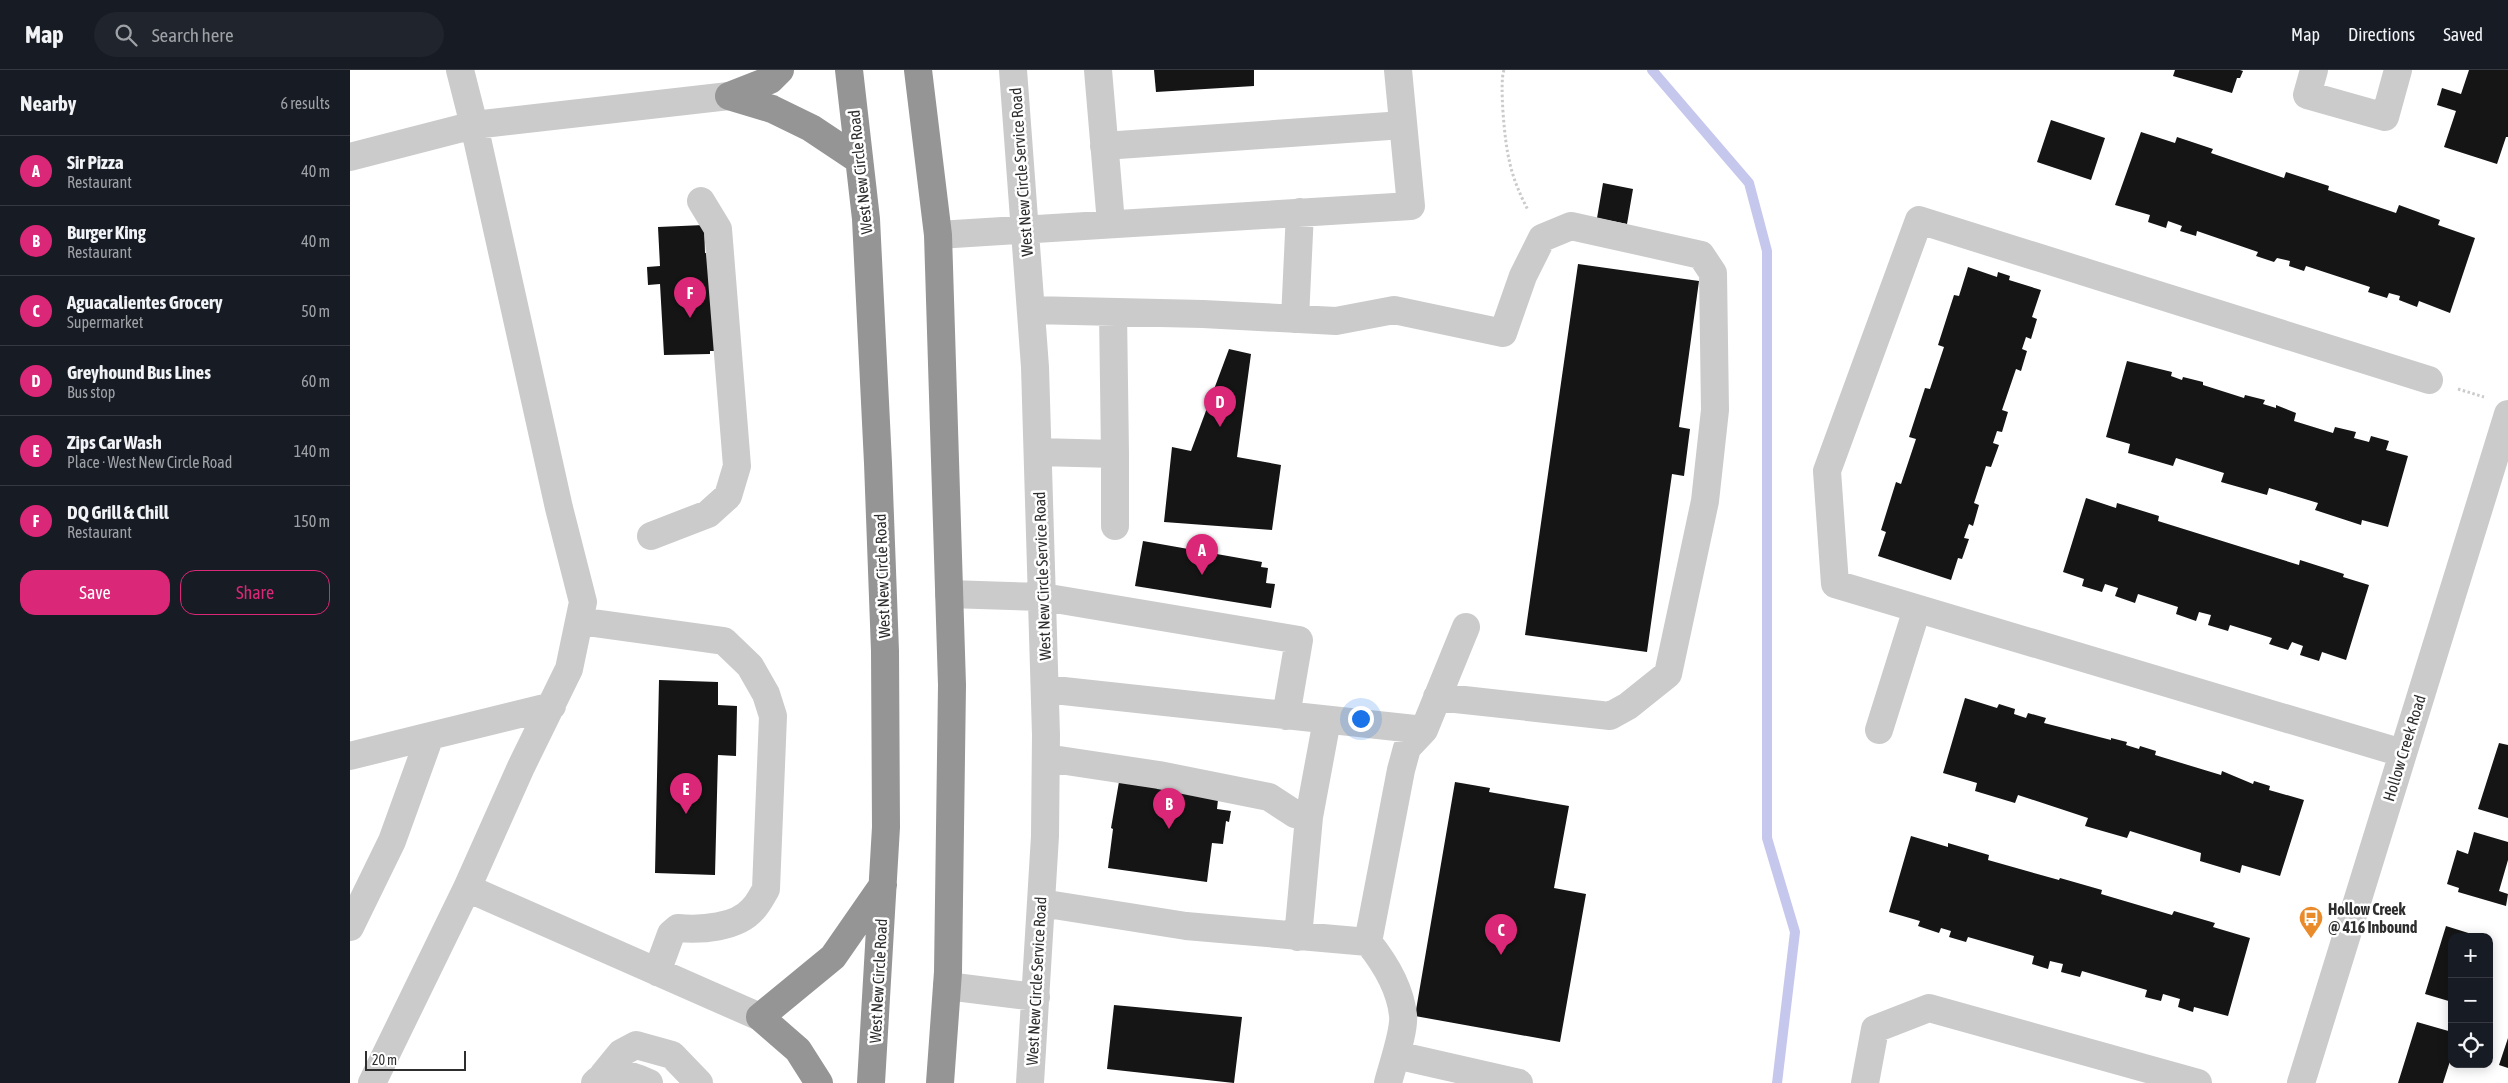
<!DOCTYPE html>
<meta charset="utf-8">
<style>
:root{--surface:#171b24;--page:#20242c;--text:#f1f3f6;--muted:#9ea1a6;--line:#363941;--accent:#db2777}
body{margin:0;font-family:"Asap Condensed",sans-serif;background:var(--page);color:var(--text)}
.controls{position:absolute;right:15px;bottom:15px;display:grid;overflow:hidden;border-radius:10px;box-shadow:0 2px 12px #0003}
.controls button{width:45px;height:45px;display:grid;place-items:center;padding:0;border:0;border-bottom:1px solid var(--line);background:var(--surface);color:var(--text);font:25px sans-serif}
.scale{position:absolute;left:15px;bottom:12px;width:101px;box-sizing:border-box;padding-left:5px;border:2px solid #2e2e2e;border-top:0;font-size:14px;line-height:18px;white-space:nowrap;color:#2e2e2e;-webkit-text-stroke:4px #fff;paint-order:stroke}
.you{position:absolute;left:1010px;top:648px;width:18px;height:18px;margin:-12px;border:4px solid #fff;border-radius:50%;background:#1a73e8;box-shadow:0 0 0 8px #1a73e833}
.badge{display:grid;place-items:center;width:32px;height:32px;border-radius:50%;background:var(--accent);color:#fff;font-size:16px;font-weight:700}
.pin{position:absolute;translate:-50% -41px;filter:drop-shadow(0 1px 2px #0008)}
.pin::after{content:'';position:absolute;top:26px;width:18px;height:15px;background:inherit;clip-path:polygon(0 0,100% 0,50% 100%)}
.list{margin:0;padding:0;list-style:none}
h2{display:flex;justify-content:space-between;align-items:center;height:65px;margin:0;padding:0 20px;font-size:21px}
h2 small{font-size:16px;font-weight:400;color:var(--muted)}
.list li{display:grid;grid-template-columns:32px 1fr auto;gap:15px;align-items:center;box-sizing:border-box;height:70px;padding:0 20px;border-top:1px solid var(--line)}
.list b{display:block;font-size:19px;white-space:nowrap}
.list p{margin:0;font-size:16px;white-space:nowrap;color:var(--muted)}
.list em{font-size:16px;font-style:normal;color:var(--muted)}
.actions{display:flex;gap:10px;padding:15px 20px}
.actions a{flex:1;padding:11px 0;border:1px solid var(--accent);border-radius:15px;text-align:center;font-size:18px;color:var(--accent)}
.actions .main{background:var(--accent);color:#fff}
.icon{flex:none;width:28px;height:28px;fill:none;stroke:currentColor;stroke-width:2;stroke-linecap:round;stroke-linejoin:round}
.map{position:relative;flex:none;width:2158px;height:1013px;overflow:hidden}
header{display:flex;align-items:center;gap:30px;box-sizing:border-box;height:70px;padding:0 25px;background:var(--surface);border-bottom:1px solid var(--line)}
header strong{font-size:24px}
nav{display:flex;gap:28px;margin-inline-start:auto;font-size:18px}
.search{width:350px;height:45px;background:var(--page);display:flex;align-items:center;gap:12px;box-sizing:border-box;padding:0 18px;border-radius:28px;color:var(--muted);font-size:19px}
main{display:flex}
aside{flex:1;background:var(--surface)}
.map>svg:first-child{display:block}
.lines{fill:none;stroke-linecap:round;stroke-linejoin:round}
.stream{stroke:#c6c7ec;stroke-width:10}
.building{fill:#151515}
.path{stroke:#cbcbcb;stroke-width:3;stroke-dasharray:2.5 2.5;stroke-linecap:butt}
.minor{stroke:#cbcbcb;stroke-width:28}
.highway{stroke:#959595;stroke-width:28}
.labels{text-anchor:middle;stroke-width:5;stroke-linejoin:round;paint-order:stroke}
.street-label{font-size:16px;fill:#2e2e2e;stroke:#fff}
.poi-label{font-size:16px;font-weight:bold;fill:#2e2e2e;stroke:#fff;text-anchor:start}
</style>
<header>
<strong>Map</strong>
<div class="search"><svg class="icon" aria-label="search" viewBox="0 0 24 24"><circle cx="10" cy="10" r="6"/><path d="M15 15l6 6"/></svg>Search here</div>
<nav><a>Map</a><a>Directions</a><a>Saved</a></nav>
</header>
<main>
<aside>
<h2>Nearby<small>6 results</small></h2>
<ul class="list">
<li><span class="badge">A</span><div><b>Sir Pizza</b><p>Restaurant</p></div><em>40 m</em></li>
<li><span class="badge">B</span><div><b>Burger King</b><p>Restaurant</p></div><em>40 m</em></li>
<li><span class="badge">C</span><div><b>Aguacalientes Grocery</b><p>Supermarket</p></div><em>50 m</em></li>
<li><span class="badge">D</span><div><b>Greyhound Bus Lines</b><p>Bus stop</p></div><em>60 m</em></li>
<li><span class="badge">E</span><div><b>Zips Car Wash</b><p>Place · West New Circle Road</p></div><em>140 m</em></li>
<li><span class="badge">F</span><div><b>DQ Grill &amp; Chill</b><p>Restaurant</p></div><em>150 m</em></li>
</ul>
<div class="actions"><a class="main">Save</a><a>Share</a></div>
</aside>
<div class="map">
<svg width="2158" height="1013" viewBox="0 0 2158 1013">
<rect width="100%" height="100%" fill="#fff"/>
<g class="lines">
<!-- stream -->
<path class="stream" d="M1302,0L1399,113L1417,181V768L1445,862L1427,1013"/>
</g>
<!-- building -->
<path class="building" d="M804,0H904V16L806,22Z
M1825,0H1890L1893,1L1890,8H1887L1882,23L1823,6Z
M2119,0H2158V67H2156L2147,94L2094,77L2106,41L2087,35L2092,18L2111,24Z
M1701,50L1755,68L1741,110L1687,92Z
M1791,62L1825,73L1827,67L1863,79L1861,83L1934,108L1936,102L1979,116L1978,120L2046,143L2049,135L2090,150L2088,155L2125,168L2100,243L2069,231L2067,237L2049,230L2050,226L2039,223L2037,228L2018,222L2020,217L1956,196L1954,201L1939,196L1940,191L1927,188L1924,192L1906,186L1908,182L1847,161L1846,166L1830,161L1832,156L1818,151L1816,158L1798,152L1800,145L1765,135Z
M1253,113L1283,119L1277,154L1247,148Z
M354,155L355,183H364L370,281H360V284L314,285L310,214L298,215L297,197L310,196L308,157Z
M1228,194L1349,211L1329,357L1340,359L1334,406L1322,404L1297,582L1175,565Z
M1618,197L1647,207L1648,202L1660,206L1659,210L1691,220L1682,247L1687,249L1681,269L1676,267L1672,279L1677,281L1671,301L1666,299L1652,340L1658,342L1652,362L1647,361L1643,373L1649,375L1641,397L1636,396L1624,433L1629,435L1623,456L1619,454L1614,468L1619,469L1612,489L1608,488L1601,510L1528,486L1536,462L1531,460L1546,412L1551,414L1566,369L1559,367L1575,318L1580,319L1594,277L1588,275L1604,225L1609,226Z
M879,279L901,284L887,387L931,395L922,460L814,452L822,377L841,381Z
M1777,291L1822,302L1821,306L1832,310L1833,307L1853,312V315L1894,328L1895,325L1915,330L1913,334L1926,338V335L1946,343L1944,351L1983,363L1985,357L2006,362L2004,368L2019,372L2021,366L2039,371L2036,380L2058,386L2038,457L2012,450L2011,455L1965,440L1968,433L1919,418L1917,425L1871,412L1874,403L1826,388L1823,396L1778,383L1780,374L1756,367Z
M1736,428L1766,438L1767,433L1809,446L1808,451L1949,495L1950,490L1994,504L1993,507L2019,515L1996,590L1972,582L1969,591L1950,585L1953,576L1942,572L1938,580L1919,574L1922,568L1880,555L1878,561L1858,555L1861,545L1849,542L1846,551L1826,544L1828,537L1788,524L1785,533L1765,526L1768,518L1755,514L1752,522L1732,516L1734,509L1713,502Z
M793,471L912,492L911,497L918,498L916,513L925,514L921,538L785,516Z
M309,610L368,612V635L387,636L386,686L368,685L365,805L305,803Z
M1615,628L1647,638L1649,634L1665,639L1664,644L1676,648L1678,643L1696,648L1694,653L1761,670V668L1777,672L1776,675L1789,679L1790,676L1806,681L1805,685L1871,705L1872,701L1903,714L1904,711L1920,716L1919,720L1954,730L1930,806L1892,795L1890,803L1850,791L1851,783L1780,761L1777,768L1735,756L1738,748L1668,725L1665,733L1625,721L1627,713L1593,703Z
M2149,673L2158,675V748L2128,739Z
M770,706L869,720L867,739L881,741L879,752L876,751L873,774L862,773L857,812L758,798L763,759L761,758Z
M1105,712L1140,718L1139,722L1219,736L1204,818L1236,824L1210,972L1065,946Z
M2124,762L2158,772V790L2149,821L2158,824L2156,836L2108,822L2109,818L2097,814L2107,780L2118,784Z
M1561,766L1598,777V773L1639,785L1638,790L1709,810L1710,808L1752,820L1751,824L1822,845L1824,841L1865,853L1863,857L1900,868L1878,946L1844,937L1843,942L1828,937L1830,929L1813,924L1811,931L1795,927L1797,920L1732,901L1730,907L1711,902L1713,894L1700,891L1698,899L1682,894L1684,886L1618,867L1616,872L1599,867L1601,861L1591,858L1589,863L1568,856L1570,851L1539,842Z
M2096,856L2128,866L2102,867V932L2075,924Z
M764,935L892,947L884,1013L757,999Z
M2067,952L2102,962V985L2093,1013H2048Z
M2158,968V998L2149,995Z"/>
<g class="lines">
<!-- path -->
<path class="path" d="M1154,0C1149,12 1155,75 1159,89C1162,106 1170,125 1178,140
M2108,319L2134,327"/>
<!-- minor -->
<path class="minor" d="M663,0L685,297L696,665L695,766L680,1013
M748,0L761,153
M1964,0L1957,25L2035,47L2048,0
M754,76L1053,55
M0,87L124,55L379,26
M588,165L1061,136L1048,0
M681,240L853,244L986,251L1044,240L1153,263L1173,206L1192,168L1221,156L1351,185L1363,203L1365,340L1355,431L1318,604L1278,636L1260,646L1087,627
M763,242L765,384
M945,249L950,142
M688,382L765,384V456
M301,466L358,444L378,426L387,396L368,159L351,131
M599,524L693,527L949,570L936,646
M229,551L374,571L400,596L416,624L423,646L416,819C412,826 408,834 403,839C387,858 351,860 328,858L321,864L307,902
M695,619L1074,660L1116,557
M1529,660L1567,539
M2052,683L1485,514L1477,401L1569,150L2079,310
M0,686L80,666
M696,688L809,705L919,727L945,744L959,747L977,650
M117,818L410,947
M691,833L836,856L1018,872C1035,893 1050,917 1053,945C1055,960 1042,997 1038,1013
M0,857L42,771L80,666L202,636
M948,867L959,747
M1018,872L1051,700L1057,678L1074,660
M597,916L686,927
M1046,985L1169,1013
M253,1005L271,983L286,975L322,985L349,1013
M22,1013L117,818L171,697L219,599L233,532L209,438L124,55L110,0
M245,1013C260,997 281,1005 299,1013
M1515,1013L1525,959L1579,938L1848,1013
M1951,1013L2158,344"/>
<!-- highway -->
<path class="highway" d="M499,0L516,149L528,393L535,581L536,757L521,1013
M568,0L588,165L602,615L598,902L590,1013
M379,26L422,39L461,58L509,90
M379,26L420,10L430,0
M469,1013L448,980L410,947L483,887L533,815"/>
</g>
<!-- icons -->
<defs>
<symbol id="bus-pin" viewBox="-11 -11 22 30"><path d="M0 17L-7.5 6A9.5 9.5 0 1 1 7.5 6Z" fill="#ea8b2b" stroke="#fff"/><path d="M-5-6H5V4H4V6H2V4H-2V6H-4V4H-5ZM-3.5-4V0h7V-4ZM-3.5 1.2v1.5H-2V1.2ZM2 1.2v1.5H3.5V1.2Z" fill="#fff"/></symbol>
</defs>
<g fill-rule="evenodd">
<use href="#bus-pin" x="1947" y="834" width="28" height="38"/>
</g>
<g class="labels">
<!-- street labels -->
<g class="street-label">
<text transform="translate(510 102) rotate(-96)" y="6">West New Circle Road</text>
<text transform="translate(671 102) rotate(-94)" y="6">West New Circle Service Road</text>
<text transform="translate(532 506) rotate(-92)" y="6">West New Circle Road</text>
<text transform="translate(692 506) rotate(-92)" y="6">West New Circle Service Road</text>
<text transform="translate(2054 678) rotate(-73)" y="6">Hollow Creek Road</text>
<text transform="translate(528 911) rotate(-87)" y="6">West New Circle Road</text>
<text transform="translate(686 911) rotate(-87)" y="6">West New Circle Service Road</text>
</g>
<!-- poi labels -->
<g class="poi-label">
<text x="1978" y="845">Hollow Creek<tspan x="1978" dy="18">@ 416 Inbound</tspan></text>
</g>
</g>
</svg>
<div class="controls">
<button>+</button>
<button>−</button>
<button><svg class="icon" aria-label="locate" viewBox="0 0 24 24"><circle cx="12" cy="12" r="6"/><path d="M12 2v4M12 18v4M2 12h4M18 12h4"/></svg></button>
</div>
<div class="scale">20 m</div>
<div class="you"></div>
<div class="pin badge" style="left:852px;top:505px">A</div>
<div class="pin badge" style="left:819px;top:759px">B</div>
<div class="pin badge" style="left:1151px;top:885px">C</div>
<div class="pin badge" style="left:870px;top:357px">D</div>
<div class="pin badge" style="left:336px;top:744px">E</div>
<div class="pin badge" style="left:340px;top:248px">F</div>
</div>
</main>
